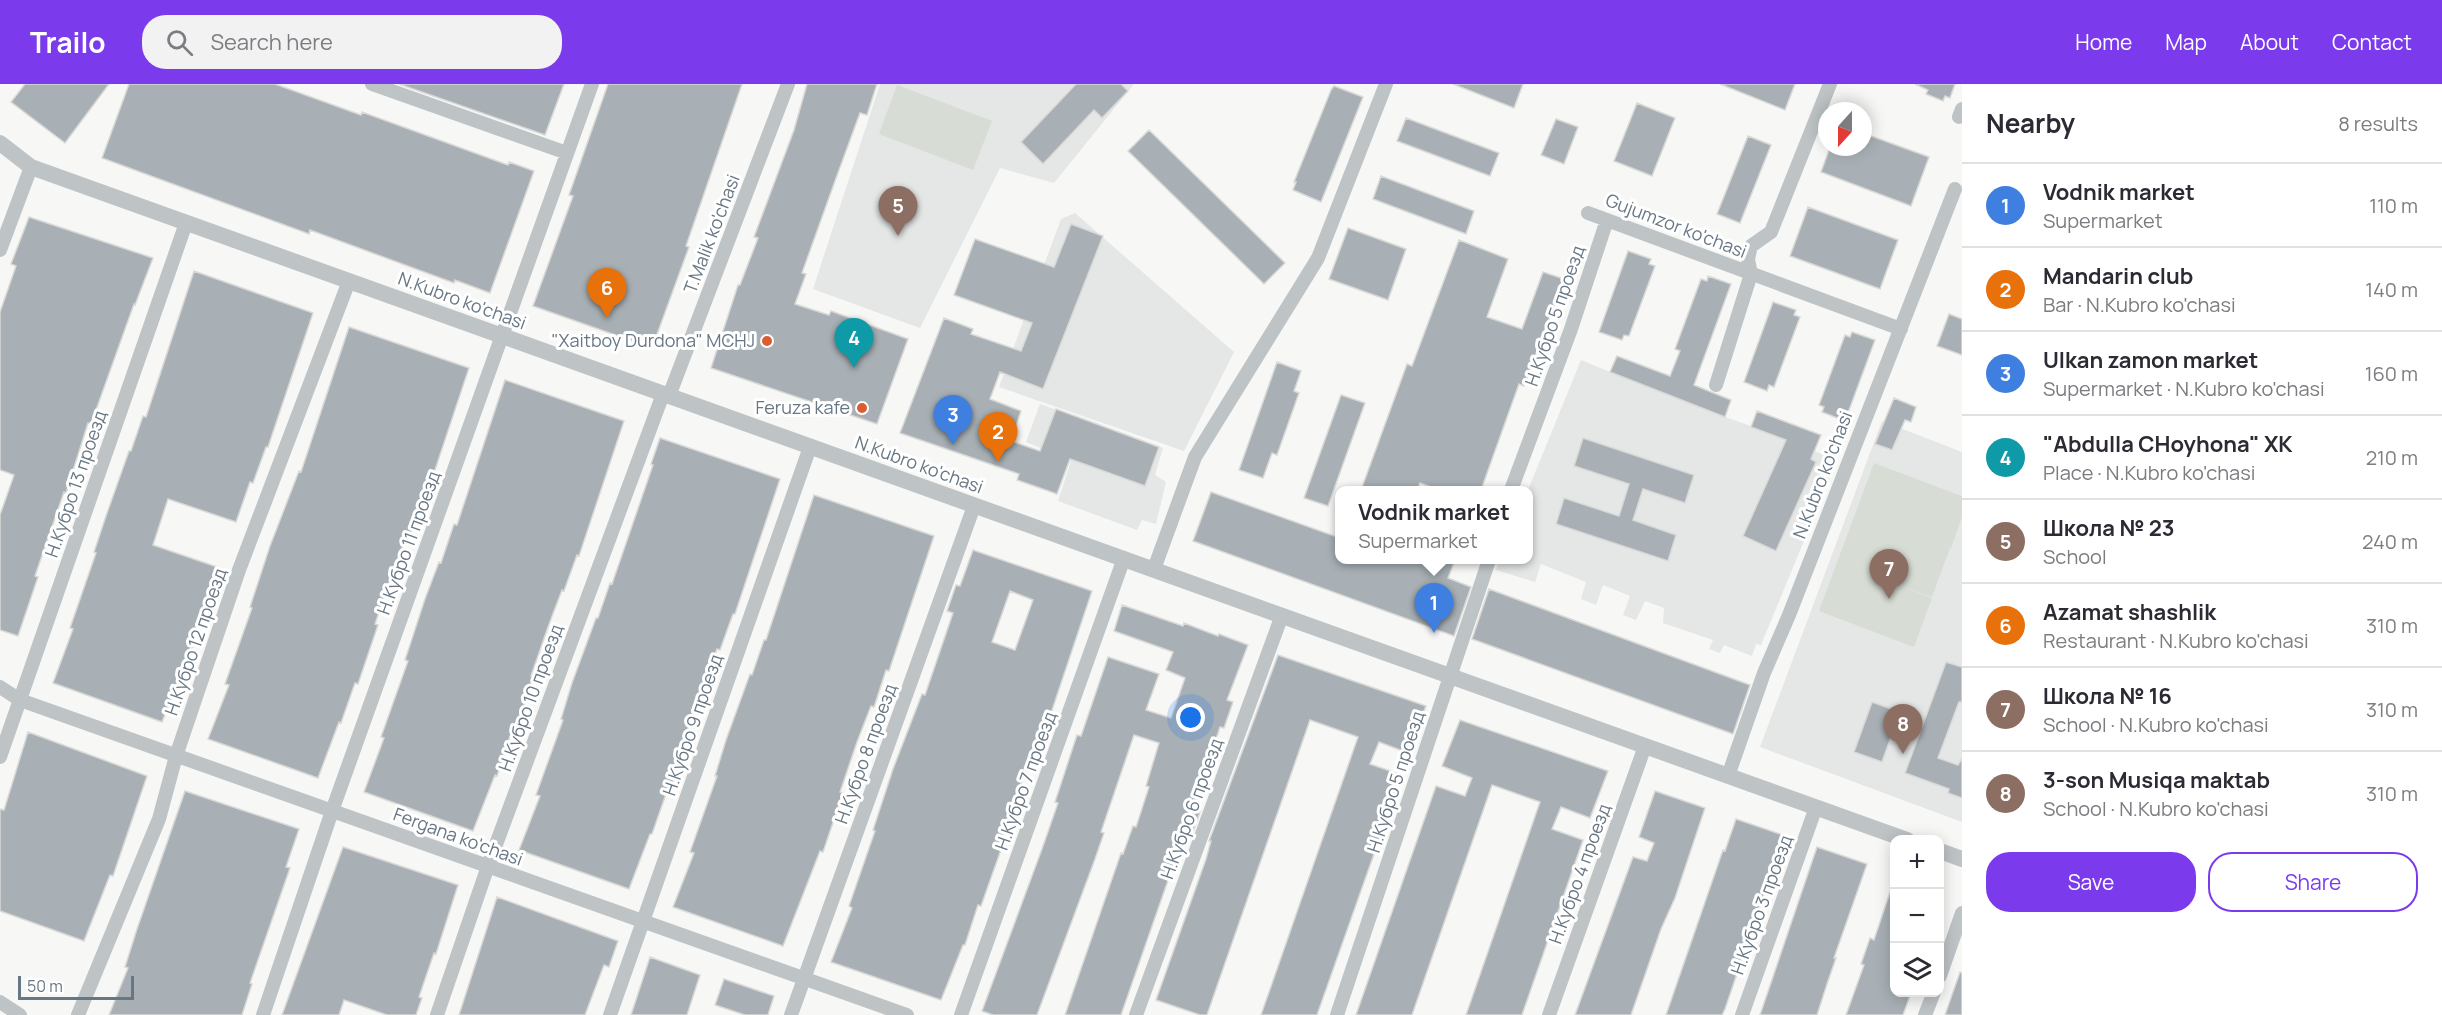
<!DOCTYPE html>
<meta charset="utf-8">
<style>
:root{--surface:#fff;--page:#f2f2f3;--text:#2b2b33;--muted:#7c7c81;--line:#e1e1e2;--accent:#7c3aed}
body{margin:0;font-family:Manrope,sans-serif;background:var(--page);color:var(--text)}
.controls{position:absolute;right:18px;bottom:18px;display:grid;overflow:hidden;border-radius:12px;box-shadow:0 3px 15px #0003}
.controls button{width:54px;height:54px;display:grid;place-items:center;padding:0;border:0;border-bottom:2px solid var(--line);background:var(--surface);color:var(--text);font:30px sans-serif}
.compass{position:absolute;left:1818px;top:18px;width:54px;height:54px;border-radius:50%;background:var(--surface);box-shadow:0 3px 15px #0003;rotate:201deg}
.scale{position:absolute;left:18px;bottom:15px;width:116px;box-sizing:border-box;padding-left:6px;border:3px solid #687784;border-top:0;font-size:16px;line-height:21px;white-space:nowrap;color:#687784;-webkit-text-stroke:4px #fff;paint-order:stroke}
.you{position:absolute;left:1191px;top:634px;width:21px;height:21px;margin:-15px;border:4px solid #fff;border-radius:50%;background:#1a73e8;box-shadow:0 0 0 9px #1a73e833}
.badge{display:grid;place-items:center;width:39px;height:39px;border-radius:50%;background:var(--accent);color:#fff;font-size:20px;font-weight:700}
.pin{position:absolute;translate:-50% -50px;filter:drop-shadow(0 2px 3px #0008)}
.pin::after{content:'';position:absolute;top:32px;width:21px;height:18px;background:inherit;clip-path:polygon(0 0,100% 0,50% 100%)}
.popup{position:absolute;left:1335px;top:402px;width:198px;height:78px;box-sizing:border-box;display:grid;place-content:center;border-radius:12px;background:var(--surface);filter:drop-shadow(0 2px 4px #0005);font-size:20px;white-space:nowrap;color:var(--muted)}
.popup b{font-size:22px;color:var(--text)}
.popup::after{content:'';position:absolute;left:50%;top:100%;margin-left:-12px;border:12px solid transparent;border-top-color:var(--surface)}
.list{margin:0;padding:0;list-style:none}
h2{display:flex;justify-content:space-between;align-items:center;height:78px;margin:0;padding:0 24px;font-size:26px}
h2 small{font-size:20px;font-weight:400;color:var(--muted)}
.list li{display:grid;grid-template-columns:39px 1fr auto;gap:18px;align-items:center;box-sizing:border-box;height:84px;padding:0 24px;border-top:2px solid var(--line)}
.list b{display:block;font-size:22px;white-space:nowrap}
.list p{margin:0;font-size:20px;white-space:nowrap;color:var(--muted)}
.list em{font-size:20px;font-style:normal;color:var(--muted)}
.actions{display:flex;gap:12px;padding:18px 24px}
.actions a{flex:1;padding:14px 0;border:2px solid var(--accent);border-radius:24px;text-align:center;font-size:21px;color:var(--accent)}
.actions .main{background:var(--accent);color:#fff}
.icon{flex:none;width:33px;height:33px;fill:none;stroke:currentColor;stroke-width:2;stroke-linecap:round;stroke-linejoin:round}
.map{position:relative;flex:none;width:1962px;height:931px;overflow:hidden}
header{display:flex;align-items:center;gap:36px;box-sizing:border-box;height:84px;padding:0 30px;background:var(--accent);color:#fff}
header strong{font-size:28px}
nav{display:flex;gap:33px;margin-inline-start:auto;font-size:21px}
.search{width:420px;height:54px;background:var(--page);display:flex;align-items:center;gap:15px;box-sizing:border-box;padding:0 21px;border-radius:24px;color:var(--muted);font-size:22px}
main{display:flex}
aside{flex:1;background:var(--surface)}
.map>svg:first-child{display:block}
.built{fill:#e5e6e6}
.green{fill:#d7dcd4}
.building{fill:#a8b0b5;stroke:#d9d9d7;stroke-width:1.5;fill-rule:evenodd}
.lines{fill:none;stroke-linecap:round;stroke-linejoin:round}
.minor{stroke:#bec3c6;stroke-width:14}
.tertiary{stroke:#bec3c6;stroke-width:16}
.poi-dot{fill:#db5c30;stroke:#fff;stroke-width:2}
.labels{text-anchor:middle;stroke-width:6;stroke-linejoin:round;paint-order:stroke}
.street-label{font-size:18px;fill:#687784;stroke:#fff}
.poi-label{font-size:18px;fill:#687784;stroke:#fff;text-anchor:end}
</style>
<header>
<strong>Trailo</strong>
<div class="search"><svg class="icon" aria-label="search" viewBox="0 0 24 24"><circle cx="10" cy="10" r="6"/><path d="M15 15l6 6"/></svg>Search here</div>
<nav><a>Home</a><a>Map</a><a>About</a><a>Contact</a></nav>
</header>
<main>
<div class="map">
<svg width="1962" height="931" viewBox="0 0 1962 931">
<rect width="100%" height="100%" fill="#f7f7f5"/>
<!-- built -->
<path class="built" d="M880,0H1134L1054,99L1000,84L920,244L813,205Z
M1075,129L1234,268L1184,367L999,303L1061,135Z
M1617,272L1731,316L1725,333L1751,342L1757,327L1821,351L1815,367L1837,377L1761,561L1756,560L1752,572L1724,561L1720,569L1709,565L1713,556L1663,539L1664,524L1645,517L1636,536L1623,531L1630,512L1603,501L1596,521L1581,515L1586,498L1541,480L1535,498L1496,486L1499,476H1528V406L1581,276L1610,288Z
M1040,320L1163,364L1155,391L1166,398L1156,440L1142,436L1137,446L1058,417L1071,377L1026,358Z
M1882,337L1962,368V738L1760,663Z"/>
<!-- green -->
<path class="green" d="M897,1L992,37L973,86L879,50Z
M1874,379L1962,412V433L1951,464L1904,446L1950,464L1932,513L1885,496L1932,514L1914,563L1819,527Z"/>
<!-- building -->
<path class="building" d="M25,0H109L65,59L11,18Z
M129,0H275L361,31L362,28L508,81L509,78L534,87L490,209L455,196L454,199L310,146L309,150L102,74Z
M399,0H564L545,51Z
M608,0H742L686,162L689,163L652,264L533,222L573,112L569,111Z
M807,0H877L867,31L860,29L835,97L802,189L806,190L795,220L829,231L831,227L908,255L877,340L711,284L738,201H740L758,154L754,153L794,46Z
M1076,0H1121L1128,7L1102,34L1094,26L1043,80L1021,58Z
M1453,0H1523L1514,24Z
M1720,0H1795L1785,26Z
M1915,0H1955L1950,14L1945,12L1943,17L1926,10L1928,6Z
M1334,2L1363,13L1321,118L1293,106L1296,98H1294L1331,6Z
M1637,19L1675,34L1652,92L1614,77Z
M1406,34L1499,69L1490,92L1397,57Z
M1556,35L1578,43L1564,80L1541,71Z
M1149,46L1285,179L1264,200L1128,67Z
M1863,49L1929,73L1911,122L1821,88L1830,63H1863Z
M1748,52L1771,61L1740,139L1717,130Z
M1381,92L1474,127L1466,150L1373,115Z
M1808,123L1898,156L1880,205L1790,172Z
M29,133L153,174L135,221L134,220L91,340L88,339L66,409L64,408L35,492L38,493L18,552L0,546V431L14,391L0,386V228L16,182L11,180Z
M1071,140L1103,152L1043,305L1000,288L990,315L1021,327L1011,357L1040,367L1056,325L1159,363L1145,402L1070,375L1057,410L1017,396L1019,390L900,349L944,234L973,245L971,250L1021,267L1032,239L954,211L975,155L1054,183Z
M1348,144L1406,165L1388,216L1329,195Z
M1459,156L1508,175L1487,233L1522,245L1543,188L1564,195L1524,302L1519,300L1481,406H1439L1420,399L1417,406H1361L1407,280L1412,282Z
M1628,167L1651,175L1649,180L1655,182L1629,252L1624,251L1622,256L1599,248Z
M194,187L313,229L268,363H266L253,399L250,398L236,438L168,415L153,461L223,485L202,544H199L186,583H184L162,638L53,599L73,545L70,544L96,469L94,468L106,432L129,367H131L143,332L146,333Z
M1708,192L1731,200L1694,301L1731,316L1725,333L1610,288L1617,272L1670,292L1680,267L1675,265L1701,195L1707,197Z
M1773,218L1796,226L1794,231L1800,233L1774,303L1769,301L1767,307L1744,298Z
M1949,230L1962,235V271L1937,262Z
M349,243L469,284L424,419L422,418L409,454L406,453L392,490L375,540L378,541L358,600L355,599L341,639L339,638L318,694L208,655L229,601L225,600L252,524L250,523L270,462L299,387L301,388Z
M1852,248L1875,256L1845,337L1822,328L1824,323L1819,321L1845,251L1850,253Z
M1277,278L1301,287L1294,307L1299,309L1277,371L1272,369L1263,394L1239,386Z
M505,296L624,337L579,472L577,471L564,507L562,506L548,543L531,592L534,593L513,653L510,652L497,692L495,691L473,747L364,708L384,654L381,653L408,577L405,576L425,515L439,478L441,479L454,440L457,441Z
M1341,311L1365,319L1328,422L1304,414Z
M1894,314L1916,323L1911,338L1905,336L1892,366L1875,360Z
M1757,327L1821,351L1811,375L1816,378L1776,467L1743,452L1786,356L1751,343Z
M660,354L780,395L735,530H733L720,566L717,565L703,602L686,651L689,652L669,711L666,710L652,750H650L629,805L519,766L540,712L536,711L563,636L561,635L572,599L596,534H598L610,499L612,500L653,381L651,380Z
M1583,354L1694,391L1685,419L1643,405L1633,436L1676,451L1668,477L1556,440L1564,414L1619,432L1629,400L1574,382Z
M1211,408L1340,454V476H1455L1448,494L1471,503L1454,552L1193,457Z
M814,411L934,452L889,587L886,586L874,623L871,622L857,658L840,708L843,709L823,768L820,767L783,862L673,823L694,769L690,768L717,692H715L726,656L750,590L752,591L764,556H766Z
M973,466L1092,507L1047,641L1045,640L1032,677L1030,676L1016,713L999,762L1002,763L981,822L978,821L965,861H963L941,916L831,878L852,824L849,822L875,747L873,746L893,685L922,610L925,611L953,529L947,527L956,501L960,502ZM1010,507L1033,516L1015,566L992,558Z
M1489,505L1750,601L1733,650L1472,555Z
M1122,521L1183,542L1184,539L1218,552L1219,550L1248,561L1227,616L1233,618L1224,644L1220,643L1200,703H1202L1195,723L1201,725L1192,751L1187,749L1174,785H1172L1121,931H1065L1121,769L1123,770L1133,742L1136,743L1149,703L1146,702L1159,659L1134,651L1101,748L1104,749L1095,775L1037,931H993L982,927L1042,765L1058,719L1055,718L1077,651L1081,652L1108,573L1159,590L1146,626L1171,634L1185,594L1166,586L1173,568L1114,547Z
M1278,571L1426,622L1408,669L1379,658L1370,680L1402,691L1317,931H1261L1358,653L1310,636L1216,905L1207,931H1200L1156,916L1206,775L1211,757H1209Z
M1946,578L1962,583V618H1959L1938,674L1958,681L1962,674V714L1948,709L1949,705L1905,689Z
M1872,618L1900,628L1882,678L1854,668Z
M1460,636L1608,687L1590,734L1561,723L1552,745L1583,756L1522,931H1466L1540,718L1492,701L1412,931H1356L1436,702L1465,712L1472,694L1442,682Z
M28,648L147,692L113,792L110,791L84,857L0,827V725L4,726Z
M185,707L299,745L286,783L290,784L250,899L252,900L242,931H109L128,884L125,883L137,845Z
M1655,707L1705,724L1675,814L1661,845L1631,931H1575L1633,773L1647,777L1654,759L1639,753Z
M1736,735L1786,752L1778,778H1775L1725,925L1722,931H1666L1723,766L1725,767Z
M343,763L458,801L436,870L434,869L419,913L422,914L416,931H387L344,916L339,931H282Z
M1817,763L1867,780L1834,874H1836L1827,900L1817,931H1760Z
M1892,802H1894V909H1911L1903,931H1846L1864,881L1861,880L1870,854L1874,856Z
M497,813L618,857L609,883L604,881L585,931H459Z
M650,873L700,891L687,931H631Z
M1960,888L1962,889V931H1945Z
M724,895L774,912L768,931H745L715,921Z"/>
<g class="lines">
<!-- minor -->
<path class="minor" d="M372,0L567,69
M1959,33L1962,25
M1588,129L1901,245
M0,166L31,83
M1716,301L1751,190L1748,175L1751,162L1771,148L1830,0
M669,312L788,0
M1511,406L1571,245L1607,136
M1154,485L1195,373L1318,174L1386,0
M0,603L20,616L907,931
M0,673L186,139
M1728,692L1764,589L1789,531L1955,105
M1940,892L1962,829
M0,918L20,931
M78,931L159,735L176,672L239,486L349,197
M263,931L332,727L592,0
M437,931L488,782L663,310
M610,931L810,363
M791,931L974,422
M961,931L1124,474
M1136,931L1282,531
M1337,931L1489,476
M1549,931L1645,662
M1742,931L1816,723
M1925,931L1934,908"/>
<!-- tertiary -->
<path class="tertiary" d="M0,59L31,83L1907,756
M1940,767L1962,775"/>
</g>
<!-- markers -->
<g class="poi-dot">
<circle cx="767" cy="257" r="6"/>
<circle cx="862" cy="324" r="6"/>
</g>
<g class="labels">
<!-- street labels -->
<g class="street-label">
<text transform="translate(1676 142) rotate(21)" y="6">Gujumzor ko'chasi</text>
<text transform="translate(712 150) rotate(-69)" y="6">T.Malik ko'chasi</text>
<text transform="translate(462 217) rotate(20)" y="6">N.Kubro ko'chasi</text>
<text transform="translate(1555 232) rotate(-71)" y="6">Н.Кубро 5 проезд</text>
<text transform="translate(919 381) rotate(20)" y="6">N.Kubro ko'chasi</text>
<text transform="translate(1823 391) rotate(-69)" y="6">N.Kubro ko'chasi</text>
<text transform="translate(76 400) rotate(-71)" y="6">Н.Кубро 13 проезд</text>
<text transform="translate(409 459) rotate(-70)" y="6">Н.Кубро 11 проезд</text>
<text transform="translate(196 558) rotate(-71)" y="6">Н.Кубро 12 проезд</text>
<text transform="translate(531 614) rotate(-70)" y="6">Н.Кубро 10 проезд</text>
<text transform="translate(693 641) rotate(-71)" y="6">Н.Кубро 9 проезд</text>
<text transform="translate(866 670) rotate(-70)" y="6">Н.Кубро 8 проезд</text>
<text transform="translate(1026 697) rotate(-70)" y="6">Н.Кубро 7 проезд</text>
<text transform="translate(1396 698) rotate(-72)" y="6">Н.Кубро 5 проезд</text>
<text transform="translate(1192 725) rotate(-70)" y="6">Н.Кубро 6 проезд</text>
<text transform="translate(458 753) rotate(20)" y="6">Fergana ko'chasi</text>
<text transform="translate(1580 790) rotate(-70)" y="6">Н.Кубро 4 проезд</text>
<text transform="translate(1762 821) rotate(-70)" y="6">Н.Кубро 3 проезд</text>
</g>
<!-- poi labels -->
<g class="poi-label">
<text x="755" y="263">"Xaitboy Durdona" MCHJ</text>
<text x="850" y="330">Feruza kafe</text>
</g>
</g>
</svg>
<div class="controls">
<button>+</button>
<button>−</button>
<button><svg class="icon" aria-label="layers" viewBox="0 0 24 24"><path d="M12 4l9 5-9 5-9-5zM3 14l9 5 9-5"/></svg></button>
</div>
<svg class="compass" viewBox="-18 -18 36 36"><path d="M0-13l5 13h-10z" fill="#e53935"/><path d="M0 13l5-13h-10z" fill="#7c7c81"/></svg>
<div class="scale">50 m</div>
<div class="you"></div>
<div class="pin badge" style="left:1434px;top:549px;background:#3f7fe0">1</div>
<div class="popup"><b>Vodnik market</b>Supermarket</div>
<div class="pin badge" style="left:998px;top:378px;background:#e8710a">2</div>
<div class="pin badge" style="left:953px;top:361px;background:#3f7fe0">3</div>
<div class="pin badge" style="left:854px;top:284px;background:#0f9aa8">4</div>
<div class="pin badge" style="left:898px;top:152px;background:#8d6e63">5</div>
<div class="pin badge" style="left:607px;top:234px;background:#e8710a">6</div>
<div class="pin badge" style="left:1889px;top:515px;background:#8d6e63">7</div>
<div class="pin badge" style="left:1903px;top:670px;background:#8d6e63">8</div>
</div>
<aside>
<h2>Nearby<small>8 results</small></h2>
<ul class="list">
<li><span class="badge" style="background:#3f7fe0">1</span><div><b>Vodnik market</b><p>Supermarket</p></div><em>110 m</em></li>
<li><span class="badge" style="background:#e8710a">2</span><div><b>Mandarin club</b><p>Bar · N.Kubro ko'chasi</p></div><em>140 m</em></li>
<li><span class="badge" style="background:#3f7fe0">3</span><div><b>Ulkan zamon market</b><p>Supermarket · N.Kubro ko'chasi</p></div><em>160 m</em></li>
<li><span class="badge" style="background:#0f9aa8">4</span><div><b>&quot;Abdulla CHoyhona&quot; XK</b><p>Place · N.Kubro ko'chasi</p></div><em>210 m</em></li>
<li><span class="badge" style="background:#8d6e63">5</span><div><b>Школа № 23</b><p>School</p></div><em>240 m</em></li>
<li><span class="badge" style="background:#e8710a">6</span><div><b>Azamat shashlik</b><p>Restaurant · N.Kubro ko'chasi</p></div><em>310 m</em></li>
<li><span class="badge" style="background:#8d6e63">7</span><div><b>Школа № 16</b><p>School · N.Kubro ko'chasi</p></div><em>310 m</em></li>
<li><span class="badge" style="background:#8d6e63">8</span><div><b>3-son Musiqa maktab</b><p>School · N.Kubro ko'chasi</p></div><em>310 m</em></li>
</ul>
<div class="actions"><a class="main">Save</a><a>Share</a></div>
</aside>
</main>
